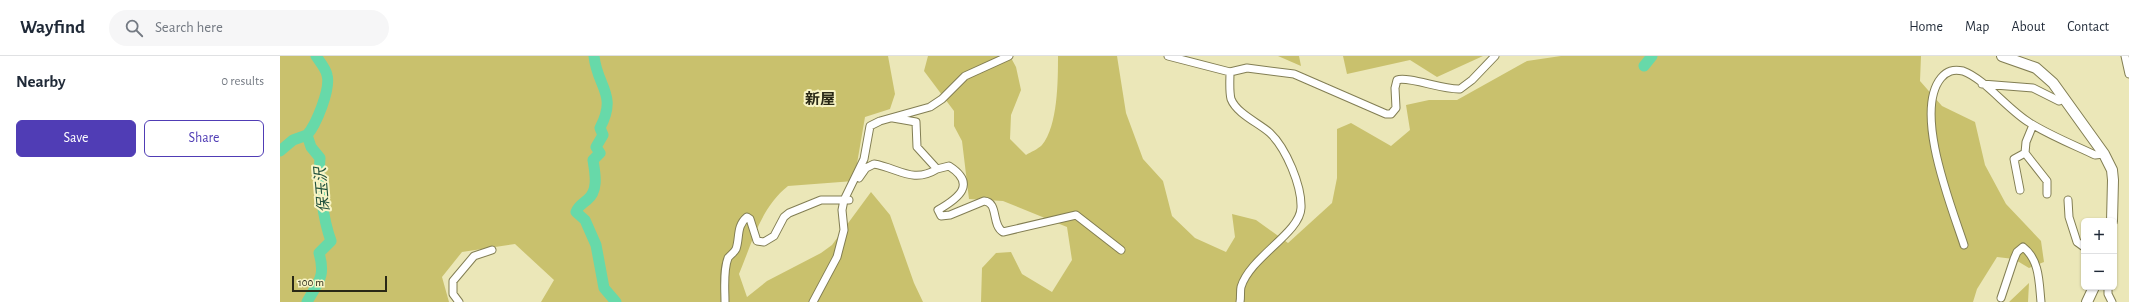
<!DOCTYPE html>
<meta charset="utf-8">
<style>
:root{--surface:#fff;--page:#f6f6f7;--text:#1f2937;--muted:#747a83;--line:#e0e1e3;--accent:#503db5}
body{margin:0;font-family:"Alegreya Sans","Noto Sans JP",sans-serif;background:var(--page);color:var(--text)}
.controls{position:absolute;right:12px;bottom:12px;display:grid;overflow:hidden;border-radius:6px;box-shadow:0 1px 3px #0004}
.controls button{width:36px;height:36px;display:grid;place-items:center;padding:0;border:0;border-bottom:1px solid var(--line);background:var(--surface);color:var(--text);font:20px sans-serif}
.scale{position:absolute;left:12px;bottom:10px;width:95px;box-sizing:border-box;padding-left:4px;border:2px solid #292816;border-top:0;font-size:11px;line-height:14px;white-space:nowrap;color:#292816;-webkit-text-stroke:3px #f8f4c5;paint-order:stroke}
.list{margin:0;padding:0;list-style:none}
h2{display:flex;justify-content:space-between;align-items:center;height:52px;margin:0;padding:0 16px;font-size:17px}
h2 small{font-size:13px;font-weight:400;color:var(--muted)}
.actions{display:flex;gap:8px;padding:12px 16px}
.actions a{flex:1;padding:9px 0;border:1px solid var(--accent);border-radius:6px;text-align:center;font-size:14px;color:var(--accent)}
.actions .main{background:var(--accent);color:#fff}
.icon{flex:none;width:22px;height:22px;fill:none;stroke:currentColor;stroke-width:2;stroke-linecap:round;stroke-linejoin:round}
.map{position:relative;flex:none;width:1849px;height:246px;overflow:hidden}
header{display:flex;align-items:center;gap:24px;box-sizing:border-box;height:56px;padding:0 20px;background:var(--surface);border-bottom:1px solid var(--line)}
header strong{font-size:19px}
nav{display:flex;gap:22px;margin-inline-start:auto;font-size:14px}
.search{width:280px;height:36px;background:var(--page);display:flex;align-items:center;gap:10px;box-sizing:border-box;padding:0 14px;border-radius:22px;color:var(--muted);font-size:15px}
main{display:flex}
aside{flex:1;background:var(--surface)}
.map>svg:first-child{display:block}
.green{fill:#c9c16d}
.lines{fill:none;stroke-linecap:round;stroke-linejoin:round}
.river{stroke:#67d9a9;stroke-width:11}
.street-casing{stroke:#827e53;stroke-width:9}
.secondary-casing{stroke:#827e53;stroke-width:12}
.street{stroke:#fff;stroke-width:7}
.secondary{stroke:#fff;stroke-width:10}
.labels{text-anchor:middle;stroke-width:4;stroke-linejoin:round;paint-order:stroke}
.neighbourhood-label{font-size:15px;font-weight:bold;fill:#292816;stroke:#f8f4c5}
.water-label{font-size:15px;font-style:italic;fill:#21513d;stroke:#f8f4c5}
</style>
<header>
<strong>Wayfind</strong>
<div class="search"><svg class="icon" aria-label="search" viewBox="0 0 24 24"><circle cx="10" cy="10" r="6"/><path d="M15 15l6 6"/></svg>Search here</div>
<nav><a>Home</a><a>Map</a><a>About</a><a>Contact</a></nav>
</header>
<main>
<aside>
<h2>Nearby<small>0 results</small></h2>
<ul class="list">
</ul>
<div class="actions"><a class="main">Save</a><a>Share</a></div>
</aside>
<div class="map">
<svg width="1849" height="246" viewBox="0 0 1849 246">
<rect width="100%" height="100%" fill="#ebe7b8"/>
<!-- green -->
<path class="green" d="M0,0H608L615,38L610,53L585,61L574,125L508,130C481,151 472,187 459,218L467,241L487,225L541,197L552,189L591,136L610,159L634,227L643,246H261L274,224L235,188L182,196L162,221L169,246H0Z
M648,0H730L736,11L741,34L731,59L730,83L746,99C751,96 758,93 762,89C778,70 778,24 778,0H837L846,57L863,103L883,125L892,160L915,182L946,196L955,181L952,158L976,164L1008,187L1052,147L1057,122V73L1071,67L1111,90L1130,74L1126,49L1149,44H1177L1247,5L1281,0H1641L1640,25L1662,50L1695,66L1705,109L1726,148L1761,185L1764,206L1749,212L1734,203L1717,201L1697,233L1693,246H701L702,212L716,197L731,196L742,218L772,236L792,204L787,171L723,145L689,143L682,85L674,70V55L644,15Z
M998,0H1019L1021,10Z
M1063,0H1203L1157,21L1130,4L1067,18Z
M1749,227L1748,246H1729Z"/>
<g class="lines">
<!-- river -->
<path class="river" d="M314,0C317,31 338,38 320,72L323,79L316,91L320,97L313,104C315,117 319,135 307,144C302,148 298,150 296,156L305,164L316,189L324,232L336,246
M1364,10L1372,0
M0,95L13,84L27,79
M27,246C38,226 46,221 39,197L51,185C43,163 38,126 40,102L31,91L27,79C36,69 51,33 47,19C46,13 40,6 36,0"/>
<defs>
<path id="street" d="M888,0L950,16L967,12L1014,18L1106,58H1111L1116,52L1115,32L1117,24C1128,20 1163,34 1180,33L1192,24L1215,0
M1845,0L1849,18
M950,16C950,24 949,35 951,43C957,58 979,67 990,77C1006,92 1022,130 1021,152C1020,177 970,201 961,231C960,235 961,241 960,246
M1702,28L1753,32L1779,45L1783,43
M613,62L636,66L637,91L657,113L669,110C697,128 679,142 658,154L661,160L670,159L704,145C719,146 711,169 723,176L796,159L841,194
M1753,69L1746,86L1745,97L1767,125V138
M579,122L586,112L594,108C618,112 633,128 657,113
M1740,134L1734,103L1745,97
M1788,144L1789,161L1797,186L1804,191
M1684,189C1672,152 1633,56 1661,22C1667,15 1673,13 1683,15C1705,23 1728,54 1750,67C1771,80 1794,89 1815,99L1824,98
M1828,231V238L1832,246
M1721,242L1734,203L1737,196L1743,191C1760,204 1759,227 1761,246
M179,246L173,238V225L194,200L212,194
M445,246C445,233 443,215 448,202C450,199 454,197 456,193C460,182 456,170 467,161L470,163L477,185L484,186L494,180L504,161L509,157L541,144H569
M533,246L557,201L564,174L562,154L564,144L584,103L590,70L600,65L650,51L662,43L685,20L729,0"/>
<path id="secondary" d="M1722,0L1756,12L1773,27L1824,98L1832,114L1833,124L1832,165
M1807,246L1814,231"/>
</defs>
<!-- street casing -->
<use href="#street" class="street-casing"/>
<!-- secondary casing -->
<use href="#secondary" class="secondary-casing"/>
<!-- street -->
<use href="#street" class="street"/>
<!-- secondary -->
<use href="#secondary" class="secondary"/>
</g>
<g class="labels">
<!-- neighbourhood labels -->
<g class="neighbourhood-label">
<text x="540" y="48">新屋</text>
</g>
<!-- water labels -->
<g class="water-label">
<text transform="translate(42 134) rotate(-95)" y="5">保玉沢</text>
</g>
</g>
</svg>
<div class="controls">
<button>+</button>
<button>−</button>
</div>
<div class="scale">100 m</div>
</div>
</main>
